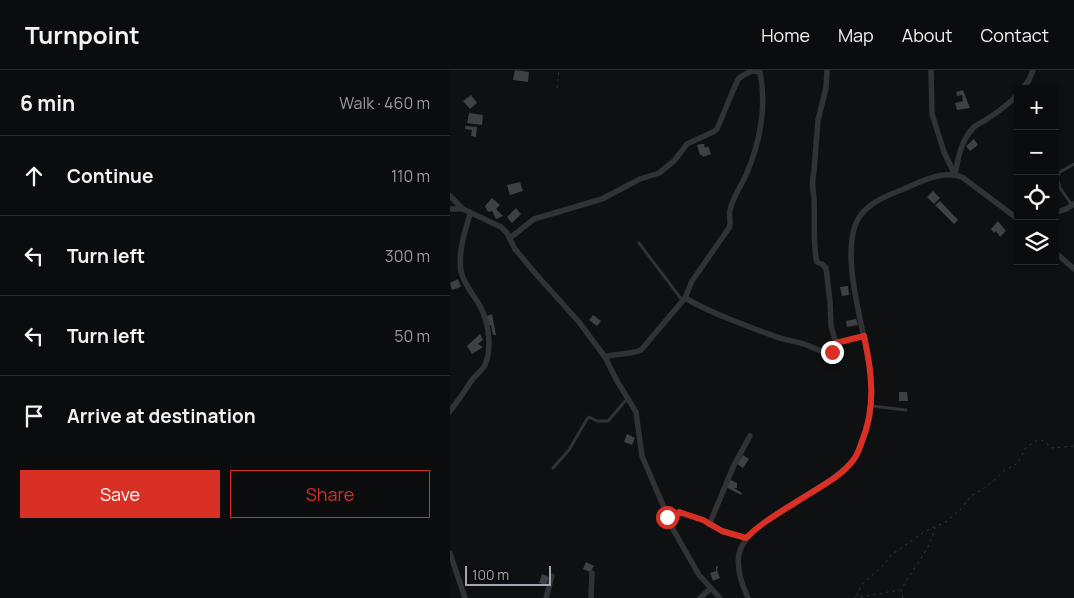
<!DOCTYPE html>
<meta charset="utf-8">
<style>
:root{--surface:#0b0c0d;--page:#191a1b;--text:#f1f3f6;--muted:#9a9b9d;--line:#2b2c2e;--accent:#d93025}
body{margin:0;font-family:Manrope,sans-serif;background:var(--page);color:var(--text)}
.controls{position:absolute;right:15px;top:15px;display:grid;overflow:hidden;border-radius:0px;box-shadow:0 1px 4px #0004}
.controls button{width:45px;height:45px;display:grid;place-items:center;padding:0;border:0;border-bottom:1px solid var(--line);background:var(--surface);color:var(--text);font:25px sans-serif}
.scale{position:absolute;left:15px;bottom:12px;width:86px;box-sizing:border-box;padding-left:5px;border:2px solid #a0a6b2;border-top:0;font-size:14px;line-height:18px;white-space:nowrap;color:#a0a6b2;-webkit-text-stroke:4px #0b0b0c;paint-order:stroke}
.stop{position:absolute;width:15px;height:15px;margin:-11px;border:4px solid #d93025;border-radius:50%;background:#fff}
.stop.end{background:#d93025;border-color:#fff;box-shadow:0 1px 5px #0008}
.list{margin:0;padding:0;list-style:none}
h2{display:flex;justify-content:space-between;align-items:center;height:65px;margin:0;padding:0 20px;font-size:21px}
h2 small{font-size:16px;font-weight:400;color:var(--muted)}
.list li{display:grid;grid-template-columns:32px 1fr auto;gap:15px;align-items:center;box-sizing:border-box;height:80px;padding:0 20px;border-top:1px solid var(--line)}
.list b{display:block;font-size:19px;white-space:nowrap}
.list em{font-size:16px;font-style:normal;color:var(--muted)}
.actions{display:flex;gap:10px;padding:15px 20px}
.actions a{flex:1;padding:11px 0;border:1px solid var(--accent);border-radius:0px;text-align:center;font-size:18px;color:var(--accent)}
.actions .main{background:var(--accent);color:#fff}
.icon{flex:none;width:28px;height:28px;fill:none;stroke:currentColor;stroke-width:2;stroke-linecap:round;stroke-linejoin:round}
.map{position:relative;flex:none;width:624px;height:528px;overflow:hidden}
header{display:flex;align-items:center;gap:30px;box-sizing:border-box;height:70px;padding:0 25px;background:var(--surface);border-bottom:1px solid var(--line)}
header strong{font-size:24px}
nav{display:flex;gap:28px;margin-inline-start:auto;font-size:18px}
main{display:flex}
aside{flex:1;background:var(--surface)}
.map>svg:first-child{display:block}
.building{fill:#3e4044}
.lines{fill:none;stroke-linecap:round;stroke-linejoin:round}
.path{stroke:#36393d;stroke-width:1;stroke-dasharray:2.5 4;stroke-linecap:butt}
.lane{stroke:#303236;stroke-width:3}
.street{stroke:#303236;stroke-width:5.5}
.route{stroke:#d93025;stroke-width:6}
</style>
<header>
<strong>Turnpoint</strong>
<nav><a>Home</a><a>Map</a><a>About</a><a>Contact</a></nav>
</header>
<main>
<aside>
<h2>6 min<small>Walk · 460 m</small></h2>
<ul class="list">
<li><svg class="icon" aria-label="ahead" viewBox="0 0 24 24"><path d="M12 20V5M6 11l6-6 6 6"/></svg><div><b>Continue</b></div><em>110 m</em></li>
<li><svg class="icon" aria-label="left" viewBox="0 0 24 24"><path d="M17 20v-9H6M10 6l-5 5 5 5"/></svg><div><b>Turn left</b></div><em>300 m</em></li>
<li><svg class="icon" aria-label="left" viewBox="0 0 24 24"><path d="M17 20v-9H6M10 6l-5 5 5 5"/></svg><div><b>Turn left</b></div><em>50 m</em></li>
<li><svg class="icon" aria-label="arrive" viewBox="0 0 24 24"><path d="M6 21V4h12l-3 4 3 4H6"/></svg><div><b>Arrive at destination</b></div></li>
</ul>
<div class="actions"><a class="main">Save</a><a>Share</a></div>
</aside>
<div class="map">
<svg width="624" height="528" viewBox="0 0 624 528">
<rect width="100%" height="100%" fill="#0f1011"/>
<!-- building -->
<path class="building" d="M65,0L79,2L78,12L63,10Z
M513,20L520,38L507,40L505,33L513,31L512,25L507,26L506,22Z
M21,25L27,33L20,39L13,31Z
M19,43L33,45L32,55L17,53Z
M15,56L27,57L26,67L21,66L22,60L15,59Z
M524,69L528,75L520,81L516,76Z
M251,74H254L255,78L258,76L261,84L253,87L252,85H250L247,75Z
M70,112L73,121L60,125L57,115Z
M483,121L490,128L484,134L477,127Z
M42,128L50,135L46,139L53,146L46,149L42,141L38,142L35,136Z
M490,131L508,150L504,154L485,135Z
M66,138L71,144L62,153L57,147Z
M548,151L556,161L550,167L546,161L544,163L541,159Z
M8,209L11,217L2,220L0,213Z
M398,216L399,225L392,226L390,217Z
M42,244L46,265H43L41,255L38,256L37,246Z
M143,245L151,251L147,256L139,250Z
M406,249L408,255L397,257L396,251Z
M30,264L33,270L28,274L33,277L22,284L17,276Z
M449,322H457L458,331H449Z
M177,364L185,368L182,375L174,372Z
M293,385L299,389L293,398L287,394Z
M281,410L287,413V418H284L292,423L291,425L276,417Z
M136,492L144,496L140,502L133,499Z
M266,496H268L267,500L270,508L263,511L260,503L266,501Z
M92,504L99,507L96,515L89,513Z"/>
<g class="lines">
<!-- path -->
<path class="path" d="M107,18L109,0
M407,526L411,515L434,495L441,485L474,462L484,457
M404,528L450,520
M453,528L451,520C462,499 480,481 485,457L497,451L511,439L521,426L533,419L548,407L552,402L568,393L575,379L578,376L586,371L592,370L602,378L624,376"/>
<!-- lane -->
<path class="lane" d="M622,135L610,118L607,107L610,102L624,94
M189,173L232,230
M422,336L456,340
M103,398L119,380L137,349L139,347L147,351H158L177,329"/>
<!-- street -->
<path class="street" d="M377,0L376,18L368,50L364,101C361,112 363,118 364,128C365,149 363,168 366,188L367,192L372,194L376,198L380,231L381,256L386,273
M481,0L482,44L494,82L505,105
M572,19L579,10L583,0
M505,105C508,88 511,70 524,57C527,54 533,52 537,49C548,42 559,34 568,24
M0,126L13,139L51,157L57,163L65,179L85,203L129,252L155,287L167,311L186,342L192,386L224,461L249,505L270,528
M0,139H13
M605,143L616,139L624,134
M60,168L84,149L152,129L190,109L209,103L224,91L237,74L263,62L267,59L285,16L289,8L301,1L310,2C317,36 310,73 296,105C291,116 283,127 280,140C278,148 282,150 279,158L242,211L235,228L191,280C180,285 167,283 155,287
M605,182L624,199
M235,228C263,244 294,255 324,266C334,270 345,271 354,274C363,277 371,282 380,284L386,273L414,266
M0,341C8,331 13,324 20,313C24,306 31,302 35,295C42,278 39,254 31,238C25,226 13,214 11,201C8,182 15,161 20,144
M220,452L225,449L229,442L253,450L272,461L296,468
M259,455L284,395L300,366
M0,483L15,528
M96,528L102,506
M141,528L142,503
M250,528L260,519
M298,528C292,515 286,499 289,484C296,449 379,421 403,390C409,382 413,371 416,362C422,342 423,319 420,298C415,261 387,179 410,146C420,132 438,125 454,119C471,111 493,100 512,107L568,149"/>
</g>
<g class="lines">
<!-- route -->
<path class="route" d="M217,447L220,452L225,449L229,442L253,450L272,461L296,468C314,450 338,438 359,424C374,415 394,404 404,389C408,384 410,377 412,371C426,337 422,302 414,266L386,273L382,282"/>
</g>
</svg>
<div class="controls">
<button>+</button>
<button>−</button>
<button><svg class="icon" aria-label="locate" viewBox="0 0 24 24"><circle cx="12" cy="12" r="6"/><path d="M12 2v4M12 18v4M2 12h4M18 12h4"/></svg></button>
<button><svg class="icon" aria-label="layers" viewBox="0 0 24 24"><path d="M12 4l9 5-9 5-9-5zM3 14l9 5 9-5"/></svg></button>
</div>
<div class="scale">100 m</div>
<div class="stop" style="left:217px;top:447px"></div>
<div class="stop end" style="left:382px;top:282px"></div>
</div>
</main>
